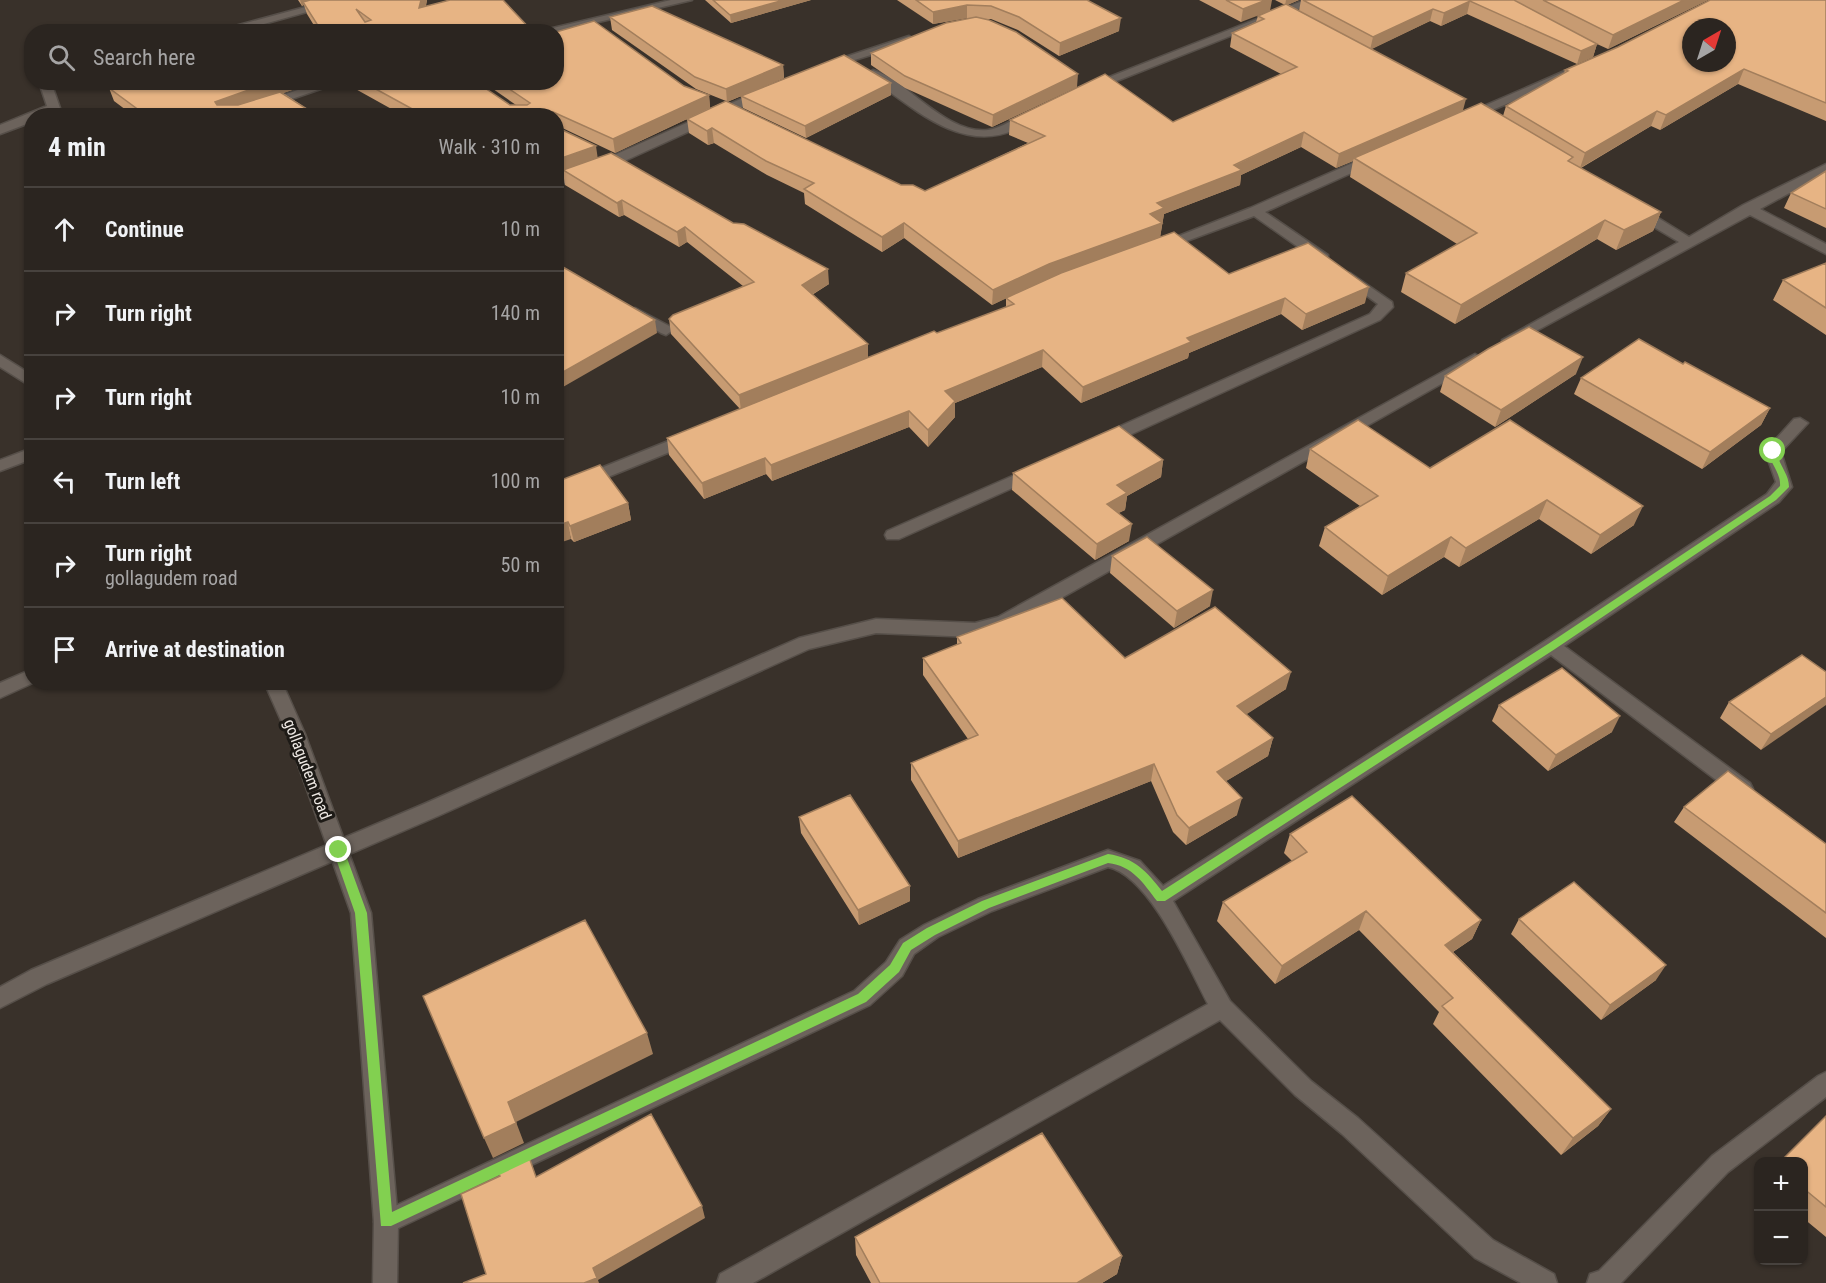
<!DOCTYPE html>
<meta charset="utf-8">
<style>
:root{--surface:#2b2520;--page:#332d29;--text:#f1f3f6;--muted:#a6a5a5;--line:#47423e}
body{margin:0;font-family:"Roboto Condensed",sans-serif;background:var(--page);color:var(--text)}
.controls{position:absolute;right:18px;bottom:18px;display:grid;overflow:hidden;border-radius:12px;box-shadow:0 2px 4px #0004}
.controls button{width:54px;height:54px;display:grid;place-items:center;padding:0;border:0;border-bottom:2px solid var(--line);background:var(--surface);color:var(--text);font:30px sans-serif}
.compass{position:absolute;left:1682px;top:18px;width:54px;height:54px;border-radius:50%;background:var(--surface);box-shadow:0 2px 4px #0004;rotate:39deg}
.stop{position:absolute;width:18px;height:18px;margin:-14px;border:4px solid #82d050;border-radius:50%;background:#fff}
.stop.end{background:#82d050;border-color:#fff;box-shadow:0 2px 6px #0008}
.list{margin:0;padding:0;list-style:none}
h2{display:flex;justify-content:space-between;align-items:center;height:78px;margin:0;padding:0 24px;font-size:26px}
h2 small{font-size:20px;font-weight:400;color:var(--muted)}
.list li{display:grid;grid-template-columns:39px 1fr auto;gap:18px;align-items:center;box-sizing:border-box;height:84px;padding:0 24px;border-top:2px solid var(--line)}
.list b{display:block;font-size:22px;white-space:nowrap}
.list p{margin:0;font-size:20px;white-space:nowrap;color:var(--muted)}
.list em{font-size:20px;font-style:normal;color:var(--muted)}
.icon{flex:none;width:33px;height:33px;fill:none;stroke:currentColor;stroke-width:2;stroke-linecap:round;stroke-linejoin:round}
.map{position:relative;flex:none;width:1826px;height:1283px;overflow:hidden}
.search{position:absolute;background:var(--surface);box-shadow:0 2px 4px #0004;left:24px;top:24px;width:540px;height:66px;display:flex;align-items:center;gap:15px;box-sizing:border-box;padding:0 21px;border-radius:24px;color:var(--muted);font-size:22px}
.panel{position:absolute;background:var(--surface);box-shadow:0 2px 4px #0004;left:24px;top:108px;width:540px;height:582px;border-radius:24px}
.map>svg:first-child{display:block}
.lines{fill:none;stroke-linecap:round;stroke-linejoin:round}
.minor-casing{stroke:#564f49;stroke-width:3}
.tertiary-casing{stroke:#564f49;stroke-width:3}
.minor{fill:#6c635c;fill-rule:evenodd}
.tertiary{fill:#6c635c;fill-rule:evenodd}
.wall{fill:#c79b72}
.shaded-wall{fill:#a27e5c}
.building{fill:#e7b484;stroke:#a27e5c;stroke-width:1.5;fill-rule:evenodd}
.route{fill:#82d050}
.labels{text-anchor:middle;stroke-width:6;stroke-linejoin:round;paint-order:stroke}
.street-label{font-size:16px;fill:#efeae5;stroke:#1d1a16}
</style>
<div class="map">
<svg width="1826" height="1283" viewBox="0 0 1826 1283">
<rect width="100%" height="100%" fill="#39312a"/>
<g class="lines">
<defs>
<path id="minor" d="M331,0H350L235,32H213Z
M671,0H692L556,32H536Z
M1305,0H1321L1094,90L1084,87Z
M909,36L915,40L913,42L848,62L842,58Z
M1574,67L1580,71L1578,74L1471,119H1463L1461,116Z
M873,70C907,80 946,135 988,130C1004,128 1016,116 1031,112L1037,116C1031,122 1022,126 1014,130C960,154 910,105 869,77L867,74Z
M39,82H51L60,108C53,116 42,116 32,116V122L0,134V125L47,106Z
M321,82H341L242,116H222Z
M763,89L767,90V96L620,163L556,186V177L610,157Z
M1373,154L1380,158L1378,161L1265,212L1328,255V261H1318L1254,216L1165,249L1160,250L1153,246L1250,208Z
M1826,164V173L1760,209L1826,244V254L1750,215L1514,343L1509,345L1502,340L1679,242L1632,214V208H1642L1689,237L1743,205Z
M1350,273L1392,302L1393,307L1380,320L1108,445H1096L1094,441L1096,437L1370,314L1378,304L1345,280V274Z
M635,308L671,327L673,330L666,335L661,333L630,315L628,312Z
M1475,354L1483,359L1480,362L1010,627L975,637L876,633L809,649L438,816L47,984L0,1008V987L31,970L424,804L799,638L876,619L975,623L998,617Z
M1800,418L1808,423L1781,452L1792,487L1779,502L1564,646L1750,783L1753,789L1750,795L1743,797L1736,795L1551,655L1173,901L1230,1001L1311,1081L1358,1118L1493,1240L1554,1274L1557,1283H1521L1475,1258L1342,1134L1295,1095L1220,1020L753,1283H717L720,1274L1208,1004C1189,968 1150,876 1108,867L992,911L938,937L914,954L902,976L870,1005L394,1230L386,1234L378,1230L374,1222L378,1214L854,991L886,962L900,940L924,925L978,899L1108,850L1140,861L1163,886L1545,641L1767,494L1776,482L1765,451L1794,419Z
M691,432L699,437L697,441L556,498V486Z
M32,448V459L0,471V460Z
M1033,467L1041,472L1039,476L899,539H887L885,535L887,531Z
M32,669V682H35L0,698V683Z
M1826,1072V1097L1728,1172L1621,1283H1587L1590,1274L1599,1271L1712,1156L1818,1076Z"/>
<path id="tertiary" d="M0,355L32,375V387L0,367Z
M264,682H282L305,734L371,913L398,1222L397,1283H373L374,1222L351,913L287,734Z"/>
</defs>
<!-- minor casing -->
<use href="#minor" class="minor-casing"/>
<!-- tertiary casing -->
<use href="#tertiary" class="tertiary-casing"/>
<!-- minor -->
<use href="#minor" class="minor"/>
<!-- tertiary -->
<use href="#tertiary" class="tertiary"/>
</g>
<!-- wall -->
<path class="wall" d="M298,0H427L426,6L533,32H318L307,14L304,5L302,6Z
M705,0H811L731,23Z
M897,0H1087L1119,31L1059,56L1018,30L991,19H984L1077,87L992,127L905,88L871,65V53L971,18H967L933,24Z
M1199,0H1272L1241,22Z
M1275,0H1299L1287,5L1299,11L1301,0H1708L1608,49L1597,44L1593,57L1577,64L1467,14L1441,26L1430,21L1371,49L1463,111L1503,116L1506,106L1564,74L1565,70L1826,0V121L1738,84L1660,130L1651,126L1581,168L1661,212L1653,231L1616,250L1597,239L1455,324L1401,292L1406,273L1457,244L1350,177L1353,161L1336,168L1301,147L1241,175L1240,185L1164,214L1160,237L1229,274L1365,303L1302,330L1281,314L1189,353L1188,358L1081,403L1042,367L955,403V417L928,447L909,427L772,481L766,474L704,499L669,455L667,438L740,409L671,334L669,319L743,286L687,242L679,247L624,215L619,217L565,185L563,172L556,174V127L598,158L829,284L812,295L868,344V358L937,333L1006,307V298L992,305L904,238L882,252L805,204L804,193L767,175L714,143L708,145L689,133L687,119L615,153L556,125V116H404L343,82H476L510,105H516L483,82H556L684,86L709,95L710,108L726,101L696,89L612,30L610,17L783,65L784,78L727,102L901,185L925,191L1028,143L1009,135L1010,120L1173,122L1281,74L1230,47L1232,33L1256,22L1258,16L1285,5Z
M131,82H308L307,85L283,93L318,116H134L114,101L109,88Z
M891,95L806,138L743,108L741,96Z
M1826,171V228L1784,208L1791,193Z
M1826,263V335L1773,300L1783,280Z
M1683,364L1770,408L1761,425L1702,469L1574,394L1581,378Z
M1576,374L1495,427L1440,392L1445,376Z
M1510,420L1634,525L1591,554L1539,519L1459,567L1444,557L1382,595L1319,546L1325,527L1360,506L1306,468L1310,449L1430,468Z
M1163,460L1161,477L1127,496L1125,510L1118,513L1129,541L1095,560L1012,490L1013,473Z
M556,482L628,503L631,520L574,542L571,539Z
M1112,556L1210,606L1174,628L1110,573Z
M957,637L1125,658L1286,689L1246,714L1273,738L1268,756L1226,781L1237,815L1186,845L1173,832L1151,781L958,858L911,780V763L968,739L923,675V658L957,645Z
M1826,672L1761,750L1720,718L1729,702Z
M1499,705L1612,732L1548,771L1492,721Z
M1684,807L1826,844V938L1674,822Z
M799,817L910,901L859,925L801,833Z
M1290,834L1481,920L1472,939L1453,952L1611,1109L1598,1126L1561,1155L1433,1024L1439,1012L1359,930L1275,984L1217,921L1223,902L1292,861L1284,853Z
M1519,919L1656,980L1601,1020L1511,934Z
M1826,1116V1237L1803,1218V1161Z
M855,1237L1122,1256L1117,1274L1102,1283H871L856,1255Z"/>
<!-- shaded-wall -->
<path class="shaded-wall" d="M300,0H322L303,2L304,5L302,6Z
M421,0H427L422,20L419,8Z
M784,0H811L731,23L730,15Z
M1266,0H1272L1270,11L1241,22L1243,9Z
M1286,0H1299L1285,6Z
M1684,0H1708L1608,49L1613,35Z
M1470,1L1467,14L1441,26L1444,13Z
M967,5V18L933,24V12Z
M1433,9L1430,21L1370,50L1373,37Z
M1121,18L1119,31L1059,56L1060,43Z
M1597,44L1593,57L1577,64L1581,51Z
M783,65L784,78L727,102L726,89Z
M1744,69L1738,84L1660,130L1666,115Z
M1078,74L1077,87L992,127L993,115Z
M271,82H308L307,85L220,115L215,102Z
M891,83V95L806,138L805,126Z
M709,95L710,108L615,153L613,139Z
M1466,99L1462,114L1354,158L1353,161L1336,168L1339,154Z
M1657,111L1651,126L1580,168L1585,153Z
M712,128L714,143L708,145L707,131Z
M1304,132L1301,147L1241,175L1240,185L1164,214L1160,238L1048,279L992,305L993,290L1150,214L1157,203Z
M596,146L598,160L563,170V172L556,174V160Z
M622,200L624,215L619,217L617,203Z
M1661,212L1653,231L1616,250L1624,230Z
M1605,220L1597,239L1455,324L1461,305Z
M904,223V238L882,252V237Z
M685,227L687,242L679,247L677,232Z
M828,269L829,284L803,300L802,285Z
M1369,287L1365,303L1302,330L1306,314Z
M1285,298L1281,314L1189,353L1188,358L1081,403L1083,387L1187,338Z
M655,320L657,333L556,391V376Z
M868,344V359L741,410L739,395Z
M1043,350L1042,367L955,403V417L928,447V430L945,391Z
M1583,357L1576,374L1495,427L1501,410Z
M1770,408L1761,425L1702,469L1710,452Z
M909,411V427L772,481L771,465Z
M765,458L766,474L704,499L702,483Z
M1163,460L1161,477L1127,496L1125,510L1105,520L1107,504L1117,485Z
M1547,500L1539,519L1459,567L1466,548Z
M628,503L631,520L574,542L570,526Z
M1643,506L1634,525L1591,554L1600,535Z
M568,522L571,539L556,544V526Z
M1132,524L1129,541L1095,560L1097,544Z
M1451,537L1444,557L1382,595L1388,576Z
M1213,590L1210,606L1174,628L1177,611Z
M1291,672L1286,689L1233,723L1237,706Z
M1826,697V705L1761,750L1771,734Z
M1620,716L1612,732L1548,771L1556,755Z
M1273,738L1268,756L1213,789L1217,772Z
M1154,764L1151,781L958,858V841Z
M1242,798L1237,815L1186,845L1189,828Z
M910,886V901L859,925L858,910Z
M1366,911L1359,930L1275,984L1282,966Z
M1481,920L1472,939L1436,963L1445,945Z
M1666,965L1656,980L1601,1020L1610,1005Z
M647,1033L653,1054L516,1122L524,1143L493,1158L484,1138L508,1102Z
M1611,1109L1598,1126L1561,1155L1573,1138Z
M702,1206L705,1218L598,1280L599,1283H584L593,1268Z
M1122,1256L1117,1274L1102,1283H1077Z"/>
<!-- building -->
<path class="building" d="M310,0H421L419,8L450,0H503L533,32H322L303,2ZM356,9L371,20L365,22Z
M713,0H784L730,15Z
M916,0H1087L1121,18L1060,43L1019,17L991,6L967,5L933,12Z
M1226,0H1266L1243,9Z
M1303,0H1514L1597,44L1581,51L1470,1L1444,13L1433,9L1373,37Z
M1543,0H1684L1613,35Z
M1710,0H1826V103L1744,69L1666,115L1657,111L1585,153L1506,106L1568,71L1565,70L1618,47ZM1691,27H1727V63H1691Z
M1286,4L1466,99L1339,154L1304,132L1234,165L1242,170L1157,203L1164,208L1150,214L1162,223L1049,264L993,290L904,223L882,237L804,189L814,183L766,161L712,128L707,131L687,119L726,101L901,185H913L925,191L1045,136L1010,120L1105,74L1173,122L1297,67L1232,33L1264,19L1258,16Z
M652,6L783,65L726,89L695,77L610,17Z
M976,17L989,20L1016,32L1078,74L993,115L905,76L871,53L946,23Z
M594,21L684,86L709,95L613,139L553,112V116H425L363,82H476L510,105H527L530,103L499,82H556V32Z
M844,55L891,83L805,126L741,96Z
M131,82H271L215,102L217,105H238L280,92L318,116H147L109,88Z
M1481,103L1573,157L1568,161L1661,212L1624,230L1605,220L1461,305L1406,273L1477,233L1354,158Z
M556,127L596,146L556,160Z
M611,153L733,223L744,224L828,269L802,285L868,344L739,395L669,319L673,315L754,282L685,227L677,232L622,200L617,203L563,170Z
M1826,171V209L1791,193Z
M1174,232L1229,274L1308,243L1369,287L1306,314L1285,298L1187,338L1191,342L1083,387L1043,350L945,391L955,401L928,430L909,411L771,465L765,458L702,483L667,438L934,331L937,333L1014,304L1006,298L1061,273Z
M556,263L655,320L556,376Z
M1826,263V308L1783,280Z
M1529,327L1583,357L1501,410L1445,376L1488,349Z
M1639,339L1683,364L1685,362L1770,408L1710,452L1581,378Z
M1358,420L1430,468L1510,420L1643,506L1600,535L1547,500L1466,548L1451,537L1388,576L1325,527L1378,496L1310,449Z
M1119,426L1163,460L1117,485L1127,493L1107,504L1132,524L1097,544L1013,473Z
M600,465L628,503L570,526L568,522L556,526V482Z
M1147,537L1213,590L1177,611L1112,556Z
M1062,598L1125,658L1215,607L1291,672L1237,706L1273,738L1217,772L1242,798L1189,828L1177,815L1154,764L958,841L911,763L978,735L923,658L961,643L957,637Z
M1802,655L1826,672V697L1771,734L1729,702Z
M1562,668L1620,716L1556,755L1499,705Z
M1728,771L1826,844V913L1684,807Z
M850,795L910,886L858,910L799,817Z
M1352,796L1481,920L1445,945L1611,1109L1573,1138L1442,1006L1453,998L1366,911L1282,966L1223,902L1307,852L1290,834Z
M1574,882L1666,965L1610,1005L1519,919Z
M585,920L647,1033L508,1102L516,1123L484,1138L423,996Z
M651,1114L702,1206L593,1268L597,1278L584,1283H463L486,1274L461,1194L500,1176L497,1169L528,1154L536,1177Z
M1826,1116V1207L1803,1188V1161H1781Z
M1042,1133L1122,1256L1077,1283H880L855,1237Z"/>
<!-- route -->
<path class="route" d="M1773,448L1777,451C1778,465 1789,473 1789,487L1776,500L1555,649L1165,901H1157C1143,883 1133,866 1108,863L989,908L935,935L911,950L899,972L866,1002L391,1226H381L355,913L333,850L335,847L339,846L344,850L367,913L392,1212L858,994L890,965L903,943L927,928L982,901L1108,854C1135,858 1146,871 1162,891L1548,644L1770,496L1780,486C1781,472 1770,465 1769,451Z"/>
<g class="labels">
<!-- street labels -->
<g class="street-label">
<text transform="translate(308 769) rotate(69)" y="6">gollagudem road</text>
</g>
</g>
</svg>
<div class="controls">
<button>+</button>
<button>−</button>
</div>
<svg class="compass" viewBox="-18 -18 36 36"><path d="M0-13l5 13h-10z" fill="#e53935"/><path d="M0 13l5-13h-10z" fill="#a6a5a5"/></svg>
<div class="stop" style="left:1773px;top:451px"></div>
<div class="stop end" style="left:339px;top:850px"></div>
<div class="search"><svg class="icon" aria-label="search" viewBox="0 0 24 24"><circle cx="10" cy="10" r="6"/><path d="M15 15l6 6"/></svg>Search here</div>
<section class="panel">
<h2>4 min<small>Walk · 310 m</small></h2>
<ul class="list">
<li><svg class="icon" aria-label="ahead" viewBox="0 0 24 24"><path d="M12 20V5M6 11l6-6 6 6"/></svg><div><b>Continue</b></div><em>10 m</em></li>
<li><svg class="icon" aria-label="right" viewBox="0 0 24 24"><path d="M7 20v-9h11M14 6l5 5-5 5"/></svg><div><b>Turn right</b></div><em>140 m</em></li>
<li><svg class="icon" aria-label="right" viewBox="0 0 24 24"><path d="M7 20v-9h11M14 6l5 5-5 5"/></svg><div><b>Turn right</b></div><em>10 m</em></li>
<li><svg class="icon" aria-label="left" viewBox="0 0 24 24"><path d="M17 20v-9H6M10 6l-5 5 5 5"/></svg><div><b>Turn left</b></div><em>100 m</em></li>
<li><svg class="icon" aria-label="right" viewBox="0 0 24 24"><path d="M7 20v-9h11M14 6l5 5-5 5"/></svg><div><b>Turn right</b><p>gollagudem road</p></div><em>50 m</em></li>
<li><svg class="icon" aria-label="arrive" viewBox="0 0 24 24"><path d="M6 21V4h12l-3 4 3 4H6"/></svg><div><b>Arrive at destination</b></div></li>
</ul>
</section>
</div>
